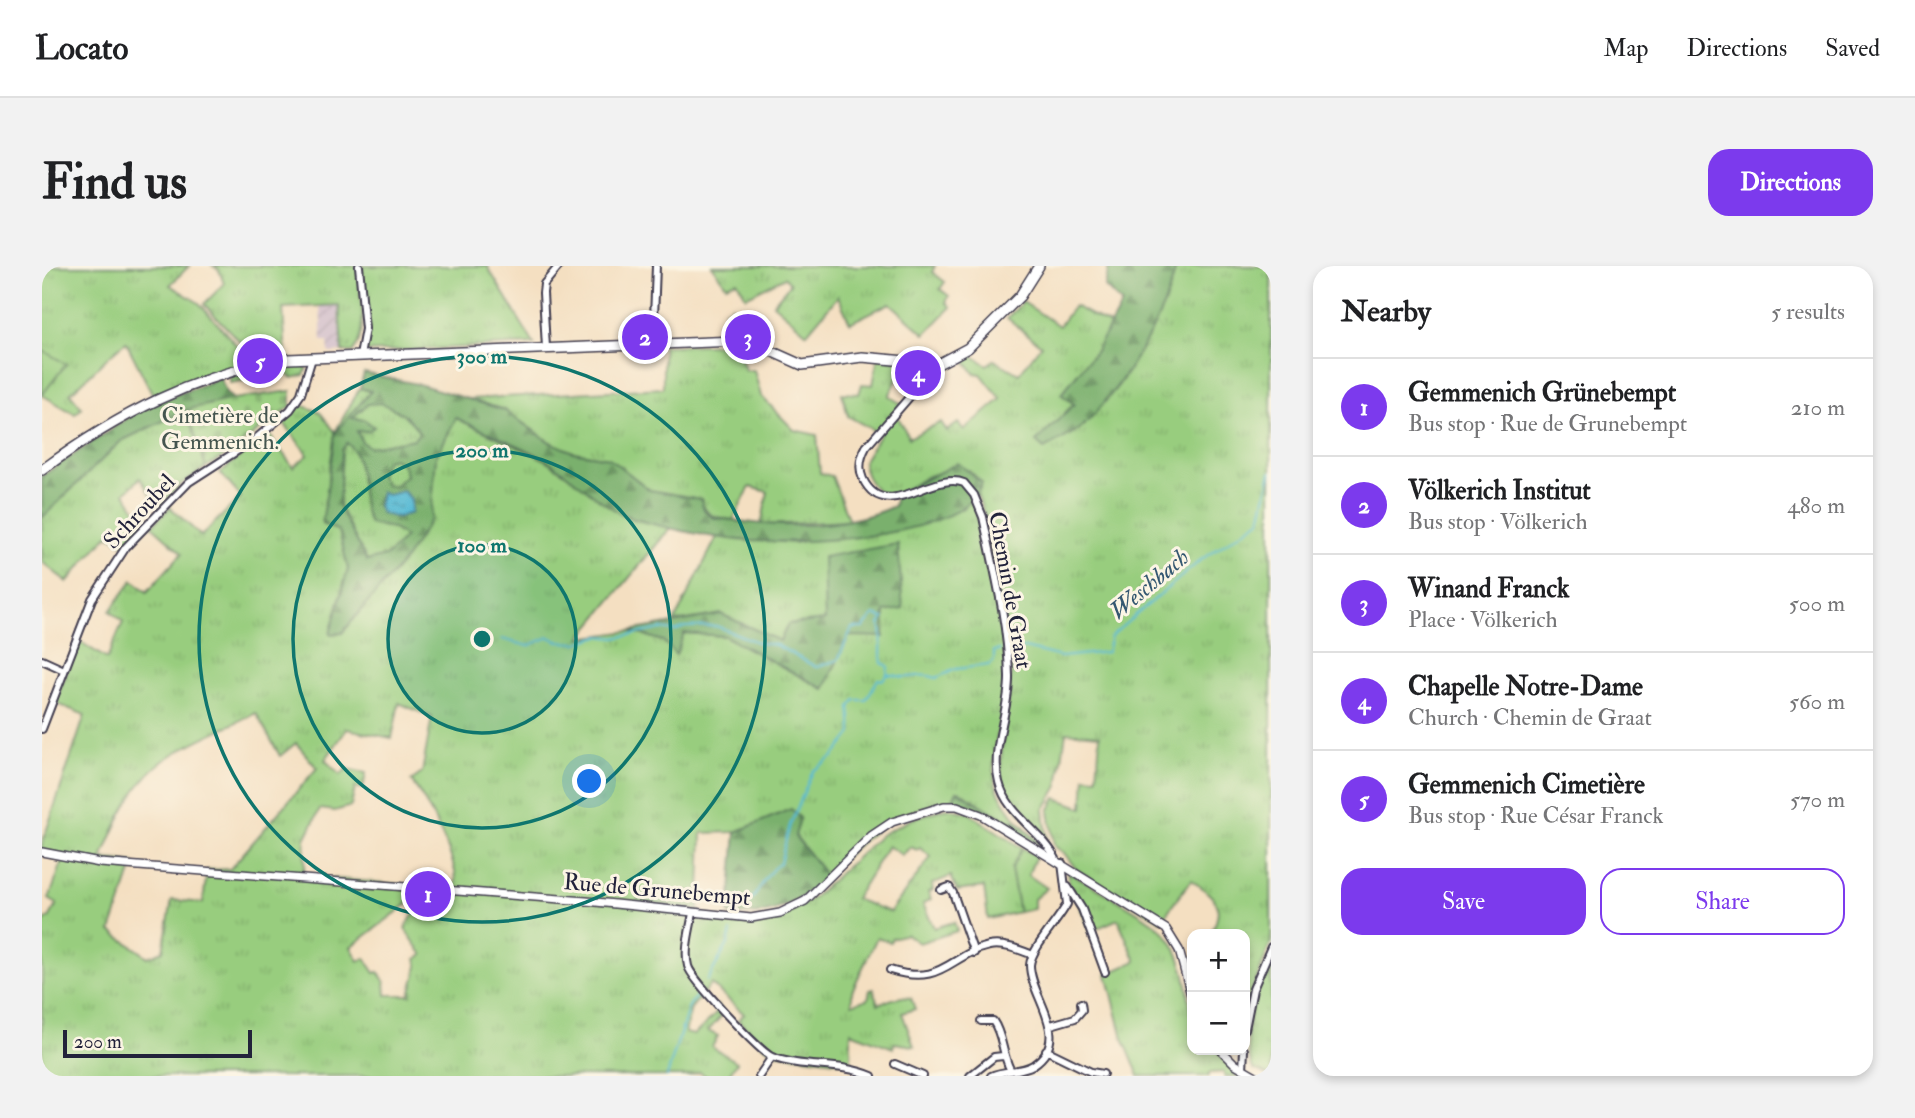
<!DOCTYPE html>
<meta charset="utf-8">
<style>
:root{--surface:#fff;--page:#f2f2f2;--text:#202124;--muted:#757577;--line:#e0e0e0;--accent:#7c3aed}
body{margin:0;font-family:"IM FELL Double Pica",serif;background:var(--page);color:var(--text)}
.controls{position:absolute;right:21px;bottom:21px;display:grid;overflow:hidden;border-radius:14px;box-shadow:0 4px 10px #0003}
.controls button{width:63px;height:63px;display:grid;place-items:center;padding:0;border:0;border-bottom:2px solid var(--line);background:var(--surface);color:var(--text);font:35px sans-serif}
.scale{position:absolute;left:21px;bottom:18px;width:189px;box-sizing:border-box;padding-left:7px;border:4px solid #22223b;border-top:0;font-size:19px;line-height:24px;white-space:nowrap;color:#22223b;-webkit-text-stroke:5px #fcf5e5;paint-order:stroke}
.you{position:absolute;left:548px;top:516px;width:24px;height:24px;margin:-18px;border:5px solid #fff;border-radius:50%;background:#1a73e8;box-shadow:0 0 0 10px #1a73e833}
.badge{display:grid;place-items:center;width:46px;height:46px;border-radius:50%;background:var(--accent);color:#fff;font-size:23px;font-weight:700}
.pin{position:absolute;translate:-50% -50%;border:4px solid #fff;box-shadow:0 2px 7px #0006}
.list{margin:0;padding:0;list-style:none}
h2{display:flex;justify-content:space-between;align-items:center;height:91px;margin:0;padding:0 28px;font-size:30px}
h2 small{font-size:23px;font-weight:400;color:var(--muted)}
.list li{display:grid;grid-template-columns:46px 1fr auto;gap:21px;align-items:center;box-sizing:border-box;height:98px;padding:0 28px;border-top:2px solid var(--line)}
.list b{display:block;font-size:26px;white-space:nowrap}
.list p{margin:0;font-size:23px;white-space:nowrap;color:var(--muted)}
.list em{font-size:23px;font-style:normal;color:var(--muted)}
.actions{display:flex;gap:14px;padding:21px 28px}
.actions a{flex:1;padding:16px 0;border:2px solid var(--accent);border-radius:21px;text-align:center;font-size:24px;color:var(--accent)}
.actions .main{background:var(--accent);color:#fff}
.map{position:relative;flex:none;width:1229px;height:810px;overflow:hidden;border-radius:21px}
header{display:flex;align-items:center;gap:42px;box-sizing:border-box;height:98px;padding:0 35px;background:var(--surface);border-bottom:2px solid var(--line)}
header strong{font-size:33px}
nav{display:flex;gap:38px;margin-inline-start:auto;font-size:24px}
.intro{display:flex;align-items:center;justify-content:space-between;box-sizing:border-box;height:168px;padding:0 42px}
h1{margin:0;font-size:49px}
.button{padding:18px 32px;border-radius:21px;background:var(--accent);color:#fff;font-size:24px;font-weight:700}
main{display:flex;gap:42px;padding:0 42px}
aside{flex:1;background:var(--surface);border-radius:21px;box-shadow:0 4px 10px #0003}
.map>svg:first-child{display:block}
.industrial{fill:url(#industrial-furrows)}
.grass{fill:url(#grass-tufts);stroke:#5d785c;stroke-width:2;fill-rule:evenodd}
.forest{fill:url(#forest-firs);stroke:#4e6954;stroke-width:2;fill-rule:evenodd}
.cemetery{fill:url(#cemetery-stones);stroke:#5d785c;stroke-width:2}
.garden{fill:#98cd7e;stroke:#5d785c;stroke-width:2}
.water{fill:url(#water-ripples);stroke:#3c6e88;stroke-width:2}
.lines{fill:none;stroke-linecap:round;stroke-linejoin:round}
.stream{stroke:#56bad4;stroke-width:2}
.minor-casing{stroke:#423e4f;stroke-width:10}
.tertiary-casing{stroke:#423e4f;stroke-width:10}
.secondary-casing{stroke:#423e4f;stroke-width:12}
.minor{stroke:#fff;stroke-width:6}
.tertiary{stroke:#fff;stroke-width:7}
.secondary{stroke:#fff;stroke-width:9}
.ring{fill:none;stroke:#0f766e;stroke-width:3.5}
.labels{text-anchor:middle;stroke-width:6;stroke-linejoin:round;paint-order:stroke}
.park-label{font-size:23px;fill:#45554f;stroke:#fcf5e5}
.street-label{font-size:23px;fill:#22223b;stroke:#fcf5e5}
.water-label{font-size:24px;font-style:italic;fill:#345771;stroke:#fcf5e5}
.centre{fill:#0f766e;stroke:#fcf5e5;stroke-width:3.5}
.ring-label{font-size:21px;text-anchor:middle;font-weight:bold;fill:#0f766e;stroke:#fcf5e5;stroke-width:6;stroke-linejoin:round;paint-order:stroke}
</style>
<header>
<strong>Locato</strong>
<nav><a>Map</a><a>Directions</a><a>Saved</a></nav>
</header>
<div class="intro"><h1>Find us</h1><a class="button">Directions</a></div>
<main>
<div class="map">
<svg width="1229" height="810" viewBox="0 0 1229 810">
<defs>
<pattern id="industrial-furrows" width="10" height="10" patternUnits="userSpaceOnUse" patternTransform="scale(1.75)"><rect width="10" height="10" fill="#d1bdca"/><path d="M-1 1l2-2M0 10L10 0M9 11l2-2" fill="none" stroke="#b3a2ae"/></pattern>
<pattern id="grass-tufts" width="24" height="20" patternUnits="userSpaceOnUse" patternTransform="scale(1.75)"><rect width="24" height="20" fill="#98cd7e"/><path d="M3 7l-1-3M5 7V3M7 7l1-3M15 17l-1-3M17 17v-4M19 17l1-3" fill="none" stroke="#83b06e"/></pattern>
<pattern id="forest-firs" width="22" height="20" patternUnits="userSpaceOnUse" patternTransform="scale(1.75)"><rect width="22" height="20" fill="#7ab06d"/><path d="M5 1l3.5 6h-7zM16 11l3.5 6h-7z" fill="#648f5b"/></pattern>
<pattern id="cemetery-stones" width="16" height="16" patternUnits="userSpaceOnUse" patternTransform="scale(1.75)"><rect width="16" height="16" fill="#98cd7e"/><path d="M2 7V4a2 2 0 0 1 4 0v3zM10 15v-3a2 2 0 0 1 4 0v3z" fill="#83b06e"/></pattern>
<pattern id="water-ripples" width="26" height="14" patternUnits="userSpaceOnUse" patternTransform="scale(1.75)"><rect width="26" height="14" fill="#56bad4"/><path d="M2 4q2-2 4 0t4 0M15 11q2-2 4 0t4 0" fill="none" stroke="#4797ad"/></pattern>
</defs>
<rect width="100%" height="100%" fill="#fcf5e5"/>
<filter id="ink" filterUnits="userSpaceOnUse"><feTurbulence type="fractalNoise" baseFrequency=".0143" numOctaves="2"/><feDisplacementMap in="SourceGraphic" scale="14" xChannelSelector="R" yChannelSelector="G"/><feConvolveMatrix kernelMatrix="1 2 1 2 8 2 1 2 1" color-interpolation-filters="sRGB"/></filter>
<filter id="wash" filterUnits="userSpaceOnUse"><feTurbulence type="fractalNoise" baseFrequency=".00686" numOctaves="4" result="noise"/><feDisplacementMap in="SourceGraphic" scale="28" xChannelSelector="R" yChannelSelector="G"/><feGaussianBlur stdDeviation="1.57" result="paint"/><feColorMatrix in="noise" values="0 0 0 0 0 0 0 0 0 0 0 0 0 0 0 0 0 1.4 0 .05"/><feComposite in="paint" operator="in"/></filter>
<g filter="url(#wash)">
<rect width="100%" height="100%" fill="#f4dfc1"/>
<!-- industrial -->
<path class="industrial" d="M298,39L300,86L287,87L286,75H280L278,40Z"/>
<!-- grass -->
<path class="grass" d="M0,0H147L128,19L157,37L209,95L111,129L84,76C63,91 48,111 28,127L40,142L33,148L0,129L23,98L0,84Z
M171,0H315C317,25 328,65 311,86H300L297,39L241,42L244,90L215,94L162,38L182,18L177,4Z
M320,0H445L492,78L322,86L325,69Z
M670,0H893L890,6L903,16L898,23L907,30L904,36L909,41L883,68L848,37L808,57L796,30L765,67L731,38L748,18L743,11L704,31L695,15L684,19Z
M1134,0H1229V676L1203,743V668H1168C1185,640 1173,631 1149,614L1119,655L1034,603L1022,587L1012,580L1007,545L1014,532L1041,542L1043,511L1055,512L1058,469L1024,466L1016,520L1002,544L1005,575L976,544L959,515V492L970,399L945,256L935,228L940,217L927,204C915,206 901,206 889,209C879,212 870,221 861,226C839,238 823,215 821,196L838,168L806,150L800,127L817,128L820,118L831,119L836,92L864,96L847,130L861,139L854,147L867,172L899,156L905,165L916,157L922,164L959,133L939,108L932,107L921,92L927,87L945,99L952,94L977,108L999,79L965,52L981,36L1017,60L1032,40L1070,60L1054,85L1019,128L1032,138L995,176C1018,161 1047,147 1068,129C1089,109 1128,29 1134,0Z
M690,40L706,67L703,71L677,70L678,64L683,65L685,53L682,45Z
M695,78L703,104H712L719,130L752,164L775,169L778,207L790,210L807,255L719,259L726,226L708,221L691,254C674,251 663,251 659,233L608,225L567,192L531,186L508,176L462,144L426,133L621,122V80Z
M261,95L265,103L262,109L251,112L243,107L188,117V110Z
M318,122L414,152L504,194L586,251L629,261L538,372L588,365L621,375L642,367L683,370L782,423L807,370L783,355L746,358L738,375L679,348L632,356L675,271L752,277L922,242L930,232C946,261 964,371 964,406C965,437 945,493 954,519C958,532 968,545 976,555C964,560 931,531 916,525L909,536C852,542 822,572 784,610L753,569L758,552L749,544L694,566L660,567L658,626L599,624L596,637L655,651L698,657L740,651L770,633L840,568L872,552L904,542L927,547L980,582L969,603L977,646L946,653L942,621L915,625L909,610L890,618L891,624L886,626L889,633L881,638L892,662L912,656L915,665L877,677L864,668L850,672L848,676L835,671L810,725V738L826,733L828,724L832,723L836,738L857,731L869,732L873,743L860,747L872,780L852,777L851,782L809,766V797L733,787L720,779L696,754L702,748L669,718L649,742L643,767L652,769L674,748L675,739L682,747L666,765L676,770L670,781L695,796L686,810H664L658,806L646,810H0V657L7,652L15,638L7,633L22,591L0,584V578L43,449L13,437L37,375L65,393L81,356L68,345L91,314L105,326L140,287L110,260L128,241L159,270L199,231L178,207L226,167L251,201L266,189L241,156L259,139L278,146L293,166ZM357,437L390,451L380,507L369,515C383,531 420,601 413,621C413,622 408,630 407,630L383,628L363,663L381,689L374,693L376,700L368,729H344L343,716L336,706L333,707L323,692L317,695L309,681L372,633L380,620L262,610L263,573L278,543L293,545L309,540L313,522H321L324,507L305,503L298,509L283,494L305,463L350,472ZM214,447L238,490L254,477L275,502L188,603L165,604L161,637L130,634L121,685L106,691L69,665L92,597L60,593C74,557 93,512 127,491C154,473 186,461 214,447ZM846,580L860,589L869,581L875,584L878,582L889,591L848,646L813,633Z
M144,144L164,201L139,218L117,241L98,212L83,227L103,257L82,278L66,269L25,316L0,296V252L79,175Z
M1027,606C1051,621 1104,648 1122,666C1147,691 1150,750 1150,784H1174L1198,806V810H1182V806L1167,807V810H1097L1081,772L1065,708L1094,695L1076,653L1049,665L1026,615Z
M1229,689V810L1211,803C1197,770 1213,719 1229,689Z"/>
<!-- forest -->
<path class="forest" d="M1067,0H1134C1124,51 1080,121 1043,158C1032,168 1015,176 1002,183L994,176L1032,138L1019,128L1054,85L1080,38L1063,21Z
M322,107L380,119L462,144L508,176L531,186L567,192L608,224L659,233C660,240 662,247 670,251C676,253 685,253 691,254C743,263 804,262 852,240L854,228L916,197L940,217C924,276 739,280 688,273C655,269 620,261 589,252C565,244 529,209 506,195C478,178 444,167 414,152L394,191L389,253L364,292L300,367L288,368L306,303L297,265L280,258L293,167L329,125L318,122ZM339,137C354,143 370,152 377,167L372,173L327,181L320,176L315,165H326L332,161L323,154L310,152L326,138ZM305,177C323,190 316,238 328,258L350,262L363,271L346,289L325,295L297,240L300,184ZM352,192L362,200L364,210L352,220L343,219L338,208L344,194Z
M178,112L185,128L191,133L144,144L79,175L0,252V210L101,142Z
M856,278L861,343L843,346L842,371L807,370L782,423L683,370L642,367L634,389L621,375L588,365L679,348L738,375L746,358L783,354L781,291Z
M915,525C930,531 964,559 976,555L1004,583L926,539L909,536Z
M749,543L758,552L753,570L784,610C755,640 728,651 687,648L694,566Z
M598,624L658,626L657,645L595,637Z"/>
<!-- cemetery -->
<path class="cemetery" d="M249,125V140L187,187L164,201L144,144L191,133Z"/>
<!-- garden -->
<path class="garden" d="M0,84L24,98L0,129Z
M980,582L994,590L986,609L1005,622L992,633V643L977,646L969,603Z"/>
<!-- water -->
<path class="water" d="M361,225L369,233V247L355,252L339,247L336,240L339,226L346,229Z"/>
<g class="lines">
<!-- stream -->
<path class="stream" d="M460,373L486,380L507,371L518,376L536,377L557,370L573,372L619,363L632,365L643,361L674,360L718,377L734,379L774,401L796,394L810,362H821L832,349L842,352L838,358C842,372 837,384 840,397L846,400L845,409
M969,383L983,382L1019,391L1065,386L1069,370L1160,293L1218,254L1229,206
M701,642C718,630 721,608 738,597L748,559L771,505L792,490L810,467L808,441L813,434H824L836,413L840,414L845,409C852,408 857,411 863,411C876,411 880,407 894,412L914,403L947,399L952,395V385L958,384
M665,715L686,678L689,666
M625,810L647,740L655,729"/>
</g>
</g>
<g filter="url(#ink)">
<g class="lines">
<defs>
<path id="minor" d="M317,0L323,63L318,90
M611,78L614,0
M504,82L501,27L502,18L517,0
M896,98L824,181C818,192 816,202 821,213C843,259 891,204 922,217L932,229L941,251C952,303 966,358 967,410C968,444 948,483 957,516C965,549 1000,565 1014,593
M0,394L22,404
M0,463L50,333L84,281L147,216L212,174L248,144L259,128L270,92
M1026,621L1040,643L1063,706
M899,624L907,621L911,627L932,687
M651,647C648,664 642,684 646,700C649,713 718,786 730,791C762,803 798,796 830,810
M848,704C901,721 907,689 947,680C961,677 978,684 991,689
M939,755H951C961,769 960,788 968,803
M1009,759L1033,752L1040,744L1039,737
M1203,763L1211,723L1229,681
M1004,784L1049,806L1061,808
M853,798L881,810
M1201,803L1202,784
M717,810L730,791
M928,810L952,791L961,790
M949,810C962,804 979,806 991,799C1032,772 988,731 988,699C989,683 1017,654 1025,638L1020,597"/>
<path id="tertiary" d="M0,586L58,597L544,635L709,652L738,647L763,635L829,570L850,556L902,540H915L939,549L1124,663L1137,684L1150,733
M1179,784L1193,798L1214,810"/>
<path id="secondary" d="M0,204C75,149 153,108 246,93L694,75L713,78L760,99L820,91L896,98L926,82L978,30L997,0"/>
</defs>
<!-- minor casing -->
<use href="#minor" class="minor-casing"/>
<!-- tertiary casing -->
<use href="#tertiary" class="tertiary-casing"/>
<!-- secondary casing -->
<use href="#secondary" class="secondary-casing"/>
<!-- minor -->
<use href="#minor" class="minor"/>
<!-- tertiary -->
<use href="#tertiary" class="tertiary"/>
<!-- secondary -->
<use href="#secondary" class="secondary"/>
</g>
</g>
<!-- distance rings -->
<circle cx="440" cy="373" r="94" fill="#0f766e" fill-opacity=".12"/>
<g class="ring">
<circle cx="440" cy="373" r="94"/>
<circle cx="440" cy="373" r="189"/>
<circle cx="440" cy="373" r="283"/>
</g>
<g class="labels">
<!-- park labels -->
<g class="park-label">
<text x="178" y="157">Cimetière de<tspan x="178" dy="26">Gemmenich.</tspan></text>
</g>
<!-- street labels -->
<g class="street-label">
<text transform="translate(97 245) rotate(-47)" y="8">Schroubel</text>
<text transform="translate(969 324) rotate(80)" y="8">Chemin de Graat</text>
<text transform="translate(615 623) rotate(5)" y="8">Rue de Grunebempt</text>
</g>
<!-- water labels -->
<g class="water-label">
<text transform="translate(1107 318) rotate(-40)" y="8">Weschbach</text>
</g>
</g>
<circle cx="440" cy="373" r="10" class="centre"/>
<g class="ring-label">
<text x="440" y="97">300 m</text>
<text x="440" y="191">200 m</text>
<text x="440" y="286">100 m</text>
</g>
</svg>
<div class="controls">
<button>+</button>
<button>−</button>
</div>
<div class="scale">200 m</div>
<div class="you"></div>
<div class="pin badge" style="left:386px;top:628px">1</div>
<div class="pin badge" style="left:603px;top:71px">2</div>
<div class="pin badge" style="left:706px;top:71px">3</div>
<div class="pin badge" style="left:876px;top:107px">4</div>
<div class="pin badge" style="left:218px;top:95px">5</div>
</div>
<aside>
<h2>Nearby<small>5 results</small></h2>
<ul class="list">
<li><span class="badge">1</span><div><b>Gemmenich Grünebempt</b><p>Bus stop · Rue de Grunebempt</p></div><em>210 m</em></li>
<li><span class="badge">2</span><div><b>Völkerich Institut</b><p>Bus stop · Völkerich</p></div><em>480 m</em></li>
<li><span class="badge">3</span><div><b>Winand Franck</b><p>Place · Völkerich</p></div><em>500 m</em></li>
<li><span class="badge">4</span><div><b>Chapelle Notre-Dame</b><p>Church · Chemin de Graat</p></div><em>560 m</em></li>
<li><span class="badge">5</span><div><b>Gemmenich Cimetière</b><p>Bus stop · Rue César Franck</p></div><em>570 m</em></li>
</ul>
<div class="actions"><a class="main">Save</a><a>Share</a></div>
</aside>
</main>
